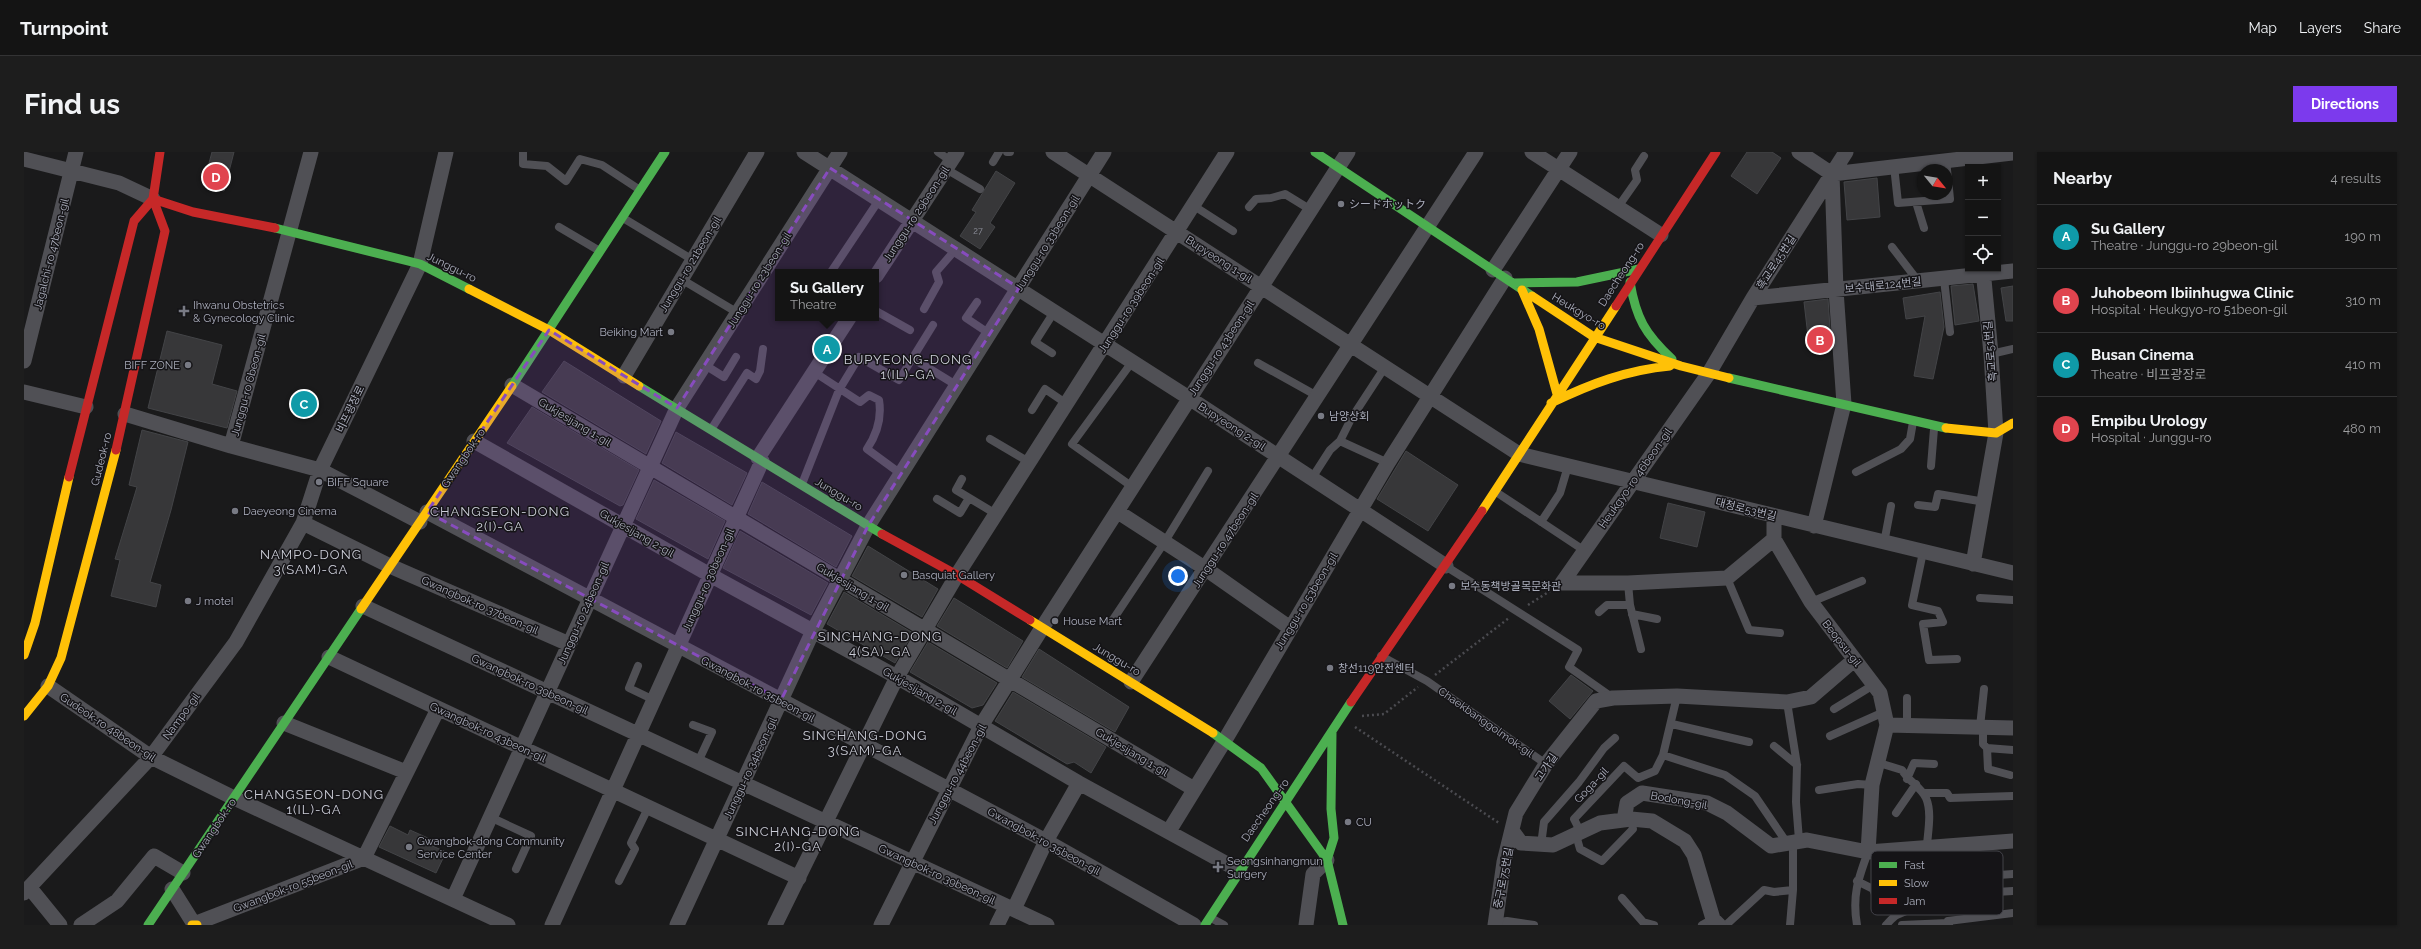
<!DOCTYPE html>
<meta charset="utf-8">
<style>
:root{--surface:#141414;--page:#1d1d1d;--text:#f1f3f6;--muted:#9d9ea0;--line:#333334;--accent:#7c3aed}
body{margin:0;font-family:Raleway,"Noto Sans KR","Noto Sans JP",sans-serif;background:var(--page);color:var(--text)}
.controls{position:absolute;right:12px;top:12px;display:grid;overflow:hidden;border-radius:0px;box-shadow:0 1px 3px #0004}
.controls button{width:36px;height:36px;display:grid;place-items:center;padding:0;border:0;border-bottom:1px solid var(--line);background:var(--surface);color:var(--text);font:20px sans-serif}
.compass{position:absolute;left:1893px;top:12px;width:36px;height:36px;border-radius:50%;background:var(--surface);box-shadow:0 1px 3px #0004;rotate:120deg}
.you{position:absolute;left:1154px;top:424px;width:14px;height:14px;margin:-10px;border:3px solid #fff;border-radius:50%;background:#1a73e8;box-shadow:0 0 0 6px #1a73e833}
.badge{display:grid;place-items:center;width:26px;height:26px;border-radius:50%;background:var(--accent);color:#fff;font-size:13px;font-weight:700}
.pin{position:absolute;translate:-50% -50%;border:2px solid #fff;box-shadow:0 1px 4px #0006}
.popup{position:absolute;left:751px;top:117px;width:104px;height:52px;box-sizing:border-box;display:grid;place-content:center;border-radius:0px;background:var(--surface);filter:drop-shadow(0 1px 3px #0005);font-size:13px;white-space:nowrap;color:var(--muted)}
.popup b{font-size:15px;color:var(--text)}
.popup::after{content:'';position:absolute;left:50%;top:100%;margin-left:-8px;border:8px solid transparent;border-top-color:var(--surface)}
.list{margin:0;padding:0;list-style:none}
h2{display:flex;justify-content:space-between;align-items:center;height:52px;margin:0;padding:0 16px;font-size:17px}
h2 small{font-size:13px;font-weight:400;color:var(--muted)}
.list li{display:grid;grid-template-columns:26px 1fr auto;gap:12px;align-items:center;box-sizing:border-box;height:64px;padding:0 16px;border-top:1px solid var(--line)}
.list b{display:block;font-size:15px;white-space:nowrap}
.list p{margin:0;font-size:13px;white-space:nowrap;color:var(--muted)}
.list em{font-size:13px;font-style:normal;color:var(--muted)}
.icon{flex:none;width:22px;height:22px;fill:none;stroke:currentColor;stroke-width:2;stroke-linecap:round;stroke-linejoin:round}
.map{position:relative;flex:none;width:1989px;height:773px;overflow:hidden;border-radius:0px}
header{display:flex;align-items:center;gap:24px;box-sizing:border-box;height:56px;padding:0 20px;background:var(--surface);border-bottom:1px solid var(--line)}
header strong{font-size:19px}
nav{display:flex;gap:22px;margin-inline-start:auto;font-size:14px}
.intro{display:flex;align-items:center;justify-content:space-between;box-sizing:border-box;height:96px;padding:0 24px}
h1{margin:0;font-size:28px}
.button{padding:10px 18px;border-radius:0px;background:var(--accent);color:#fff;font-size:14px;font-weight:700}
main{display:flex;gap:24px;padding:0 24px}
aside{flex:1;background:var(--surface);border-radius:0px;box-shadow:0 1px 3px #0004}
.map>svg:first-child{display:block}
.building{fill:#373739;stroke:#434447}
.lines{fill:none;stroke-linecap:round;stroke-linejoin:round}
.path{stroke:#4b4b50;stroke-width:2.5;stroke-dasharray:2 3;stroke-linecap:butt}
.lane{stroke:#505055;stroke-width:8}
.street{stroke:#505055;stroke-width:15}
.fast{stroke:#4caf50;stroke-width:9}
.slow{stroke:#ffc107;stroke-width:9}
.jam{stroke:#c62828;stroke-width:9}
.marked{fill:#874cbe;fill-opacity:0.2;stroke:#874cbe;stroke-width:3;stroke-dasharray:8 5;stroke-linejoin:round}
.poi-dot{fill:#787a84;stroke:#151417;stroke-width:1.5}
.labels{text-anchor:middle;stroke-width:3;stroke-linejoin:round;paint-order:stroke}
.number-label{font-size:9px;fill:#8e909b}
.poi-label{font-size:11px;fill:#abaebc;stroke:#151417;text-anchor:start}
.street-label{font-size:11px;fill:#abaebc;stroke:#151417}
.quarter-label{font-size:13px;letter-spacing:1px;fill:#ccced8;stroke:#151417}
.key{fill:#151417;stroke:#424249;stroke-width:1}
.key-label{font-size:11px;fill:#abaebc}
</style>
<header>
<strong>Turnpoint</strong>
<nav><a>Map</a><a>Layers</a><a>Share</a></nav>
</header>
<div class="intro"><h1>Find us</h1><a class="button">Directions</a></div>
<main>
<div class="map">
<svg width="1989" height="773" viewBox="0 0 1989 773">
<rect width="100%" height="100%" fill="#1a1a1b"/>
<!-- building -->
<path class="building" d="M188,0H210L200,39L179,33Z
M1723,0H1748L1757,6L1733,42L1707,24Z
M972,19L991,31L966,71L971,75L956,97L936,84L952,60L948,58Z
M1853,26L1856,65L1823,68L1820,30Z
M1949,132L1955,169L1931,173L1927,134Z
M1989,134V169H1982L1977,136Z
M1916,140L1920,175L1909,227L1890,224L1901,164L1882,167L1879,146Z
M1804,147L1807,191L1785,193L1780,150Z
M143,179L198,193L188,232L213,239L203,276L124,256Z
M540,209L637,269L622,302L518,240Z
M508,255L615,318L599,353L596,354L483,291Z
M118,278L164,290L147,358L126,430L137,433L132,455L87,444L96,408L91,407L113,335L105,333Z
M652,280L723,321L708,353L638,311Z
M1382,299L1434,333L1404,379L1353,347Z
M630,328L701,369L684,407L612,367Z
M738,330L828,384L812,415L724,362Z
M1644,351L1681,360L1673,395L1636,386Z
M716,379L804,431L787,463L699,416Z
M844,394L914,437L898,465L828,424Z
M820,440L889,481L871,511L803,472Z
M930,446L999,489L983,516L913,474Z
M904,490L973,531L959,553L948,556L886,520Z
M1015,497L1105,555L1091,580L998,525Z
M1547,523L1569,539L1546,567L1525,549Z
M989,540L1082,595L1067,621L1050,610L1043,612L971,569Z
M366,674L384,683L386,678L406,687L404,692L422,700L412,721L355,695Z"/>
<g class="lines">
<!-- path -->
<path class="path" d="M1504,453L1526,439
M1411,523L1485,466
M1338,564L1360,562L1394,535
M1331,575L1475,671"/>
<!-- lane -->
<path class="lane" d="M499,0V12L523,14L542,29L556,7L578,13L616,38
M914,0L927,9
M983,0H986
M969,10L975,0
M1870,14L1874,51L1926,47L1922,8
M922,17L956,37
M1892,50L1900,76
M1170,54L1209,79
M1225,55L1232,47L1247,46L1261,42L1287,58
M1594,55L1613,28L1611,18L1620,4
M599,66L669,108
M535,75L574,98
M1868,95L1894,129
M807,120L855,48
M657,127L714,161
M1920,127L1926,180
M953,150L942,166L966,182
M900,157L915,130L912,120L932,97
M852,159L886,178
M1028,201L1011,190L1030,160
M1967,202L1989,197
M888,206L932,233
M1108,210L1048,292L1110,336
M1234,211L1295,245
M681,213L700,225L712,205
M790,220L836,250L845,243L855,248C858,266 853,282 843,297L877,322
M1008,258L1021,237L1043,252
M688,276L723,221L732,227L736,219L739,197
M966,287L1005,310
M1316,289L1364,311
M1907,314L1910,277
M1832,320L1877,297L1886,287L1889,270
M1288,326L1306,298L1316,289L1327,267L1361,215
M938,327L932,338L972,362
M778,332L815,238L835,205L875,228L909,173
M1472,340L1561,399
M913,347L936,361L945,346
M1894,353L1911,355L1914,342L1961,350
M1517,370L1536,341L1544,314
M1860,391L1867,354
M1899,400L1888,453L1914,459L1919,470L1899,472L1905,508L1933,507
M1423,415L1554,498L1545,515L1589,546
M1703,426L1725,478L1756,481
M1604,431L1606,453L1617,497
M1956,446L1989,448
M1787,450L1838,429
M1575,460L1583,453H1606
M1608,462L1633,467
M1088,469L1140,391L1184,319
M1357,504L1403,529L1522,612
M614,514L605,536L630,548
M1763,550L1773,613L1772,650L1775,688
M1810,557L1851,532
M1648,572L1725,590
M1883,572V546
M669,573L688,580L674,610
M1956,575L1960,537
M1959,575V592L1963,596L1964,617L1986,623
M1806,584L1860,560
M1750,594L1773,613
M1963,596L1989,598
M1639,603L1701,623L1731,644L1763,691
M1855,611L1878,618C1885,630 1896,634 1902,646C1908,660 1904,679 1903,693C1902,701 1903,710 1904,718L1917,727V750
M1883,627L1890,611L1910,612
M1795,638L1834,632L1848,633
M1899,641H1923L1926,646L1989,644
M1872,661L1892,632
M466,665L507,684L492,717
M1557,681L1550,667L1600,614L1614,626L1631,619L1639,603L1653,544
M1552,683L1556,697L1578,709L1609,677L1607,667
M1517,693L1520,670L1555,630L1580,596L1591,586
M1917,727L1989,722
M595,729L611,697L607,691L624,656
M1833,729L1849,737L1853,747
M1598,746L1619,770L1630,773
M1187,766L1200,773
M1476,773V770L1483,769L1510,773
M1678,773L1689,767
M1702,773L1740,738L1750,740L1769,738
M1766,773L1769,738V690
M1833,773C1828,744 1834,727 1844,700
M1862,773C1865,770 1869,765 1873,763C1898,750 1960,740 1989,739
M1878,773L1924,771
M1925,773L1924,769L1989,761"/>
<!-- street -->
<path class="street" d="M780,0L1165,246L1422,414
M1029,0L1495,302L1989,421
M1508,0L1637,83
M1775,0L1808,22
M0,7L95,31L129,47
M1808,22L1989,1
M1469,118L1546,0
M852,124L933,0
M1729,146L1989,119
M0,209L52,0
M600,224L733,0
M488,233L1170,637
M0,240L62,255
M101,262L207,294L296,318L396,112L422,0
M450,289L686,423L873,525L1055,631L1216,719
M207,294L287,0
M734,306L825,166
M403,360L1022,689L1170,773
M1094,360L1182,417L1266,476
M1750,364V387L1787,450L1856,541L1863,573L1989,576
M279,371L366,414L545,492
M1790,374L1820,252L1812,138L1808,22
M1949,412L1972,281L1967,202L1959,117
M1538,431L1685,221L1729,146L1822,0
M1538,431H1604L1703,426L1750,387
M339,454L1023,773
M305,505L775,726
M1107,530L1452,0
M24,534L127,605L210,646L484,773
M260,571L382,620
M1600,668L1603,651L1618,641L1683,651L1703,661L1747,694L1783,688L1844,700L1989,689
M1145,679L1201,588L1364,311L1481,126
M1489,680L1497,691L1529,693L1576,671L1607,667L1628,669L1661,689L1670,703L1689,767L1695,773
M1844,700L1848,633L1863,573
M6,736L36,773
M148,737L170,772L340,706L414,557
M0,741L127,605L212,490L279,371L296,318L396,370
M429,747L653,256L816,0
M990,757L1022,689L1055,631
M57,773L93,749L130,704L159,721
M528,773L738,309
M653,773L789,479L844,374L1080,0
M751,773L873,525L933,423L1203,0
M857,773L957,574L1018,476L1324,0
M973,773L982,755
M1282,773L1289,722L1303,708
M1471,773L1480,710L1492,661L1522,612L1572,549L1589,546L1653,544L1763,550L1787,545L1830,508"/>
<!-- fast -->
<path class="fast" d="M1291,0L1508,144
M251,76L396,112L445,137
M1606,130C1612,166 1621,182 1648,207
M1490,131L1553,130L1615,117
M1705,226L1922,276
M488,234L641,0
M615,234L858,382
M1189,581L1237,616L1303,708L1319,773
M1303,708L1310,686L1307,657L1308,581
M124,773L337,457
M1181,773L1327,550"/>
<!-- slow -->
<path class="slow" d="M445,137L525,178L615,234
M1498,138L1515,177L1533,242
M1508,144L1570,185L1657,214L1705,226
M1527,251C1566,232 1603,218 1646,214
M1922,276L1972,281L1989,271
M1458,359L1592,154
M337,457L488,234
M1006,468L1189,581
M0,503L11,471L45,325
M0,564L24,534L37,506L92,298
M168,773H173"/>
<!-- jam -->
<path class="jam" d="M129,47L169,60L251,76
M1592,154L1692,0
M92,298L141,79L129,47L136,0
M45,325L110,69L129,47
M858,382L933,423L1006,468
M1327,550L1458,359"/>
</g>
<!-- marked area -->
<path class="marked" d="M806,16L995,136L844,374L757,548L403,360L525,178L653,256Z"/>
<!-- markers -->
<g class="poi-dot">
<circle cx="1317" cy="52" r="4"/>
<path d="M158 153h4v4h4v4h-4v4h-4v-4h-4v-4h4z"/>
<circle cx="647" cy="180" r="4"/>
<circle cx="164" cy="213" r="4"/>
<circle cx="1297" cy="264" r="4"/>
<circle cx="295" cy="330" r="4"/>
<circle cx="211" cy="359" r="4"/>
<circle cx="880" cy="423" r="4"/>
<circle cx="1428" cy="434" r="4"/>
<circle cx="164" cy="449" r="4"/>
<circle cx="1031" cy="469" r="4"/>
<circle cx="1306" cy="516" r="4"/>
<circle cx="1324" cy="670" r="4"/>
<circle cx="385" cy="695" r="4"/>
<path d="M1192 709h4v4h4v4h-4v4h-4v-4h-4v-4h4z"/>
</g>
<g class="labels">
<!-- number labels -->
<g class="number-label">
<text x="954" y="82">27</text>
</g>
<!-- poi labels -->
<g class="poi-label">
<text x="1325" y="56">シードホットク</text>
<text x="169" y="157">Ihwanu Obstetrics<tspan x="169" dy="13">&amp; Gynecology Clinic</tspan></text>
<text x="639" y="184" text-anchor="end">Beiking Mart</text>
<text x="156" y="217" text-anchor="end">BIFF ZONE</text>
<text x="1305" y="268">남양상회</text>
<text x="303" y="334">BIFF Square</text>
<text x="219" y="363">Daeyeong Cinema</text>
<text x="888" y="427">Basquiat Gallery</text>
<text x="1436" y="438">보수동책방골목문화관</text>
<text x="172" y="453">J moteI</text>
<text x="1039" y="473">House Mart</text>
<text x="1314" y="520">창선119안전센터</text>
<text x="1332" y="674">CU</text>
<text x="393" y="693">Gwangbok-dong Community<tspan x="393" dy="13">Service Center</tspan></text>
<text x="1203" y="713">Seongsinhangmun<tspan x="1203" dy="13">Surgery</tspan></text>
</g>
<!-- street labels -->
<g class="street-label">
<text transform="translate(892 62) rotate(-57)" y="4">Junggu-ro 29beon-gil</text>
<text transform="translate(1023 91) rotate(-58)" y="4">Junggu-ro 33beon-gil</text>
<text transform="translate(27 102) rotate(-76)" y="4">Jagalchi-ro 47beon-gil</text>
<text transform="translate(1195 107) rotate(33)" y="4">Bupyeong 1-gil</text>
<text transform="translate(1752 110) rotate(-57)" y="4">흑교로45번길</text>
<text transform="translate(666 112) rotate(-59)" y="4">Junggu-ro 21beon-gil</text>
<text transform="translate(428 115) rotate(26)" y="4">Junggu-ro</text>
<text transform="translate(1597 122) rotate(-57)" y="4">Daecheong-ro</text>
<text transform="translate(735 128) rotate(-58)" y="4">Junggu-ro 23beon-gil</text>
<text transform="translate(1859 133) rotate(-6)" y="4">보수대로124번길</text>
<text transform="translate(1107 153) rotate(-57)" y="4">Junggu-ro 39beon-gil</text>
<text transform="translate(1555 159) rotate(31)" y="4">Heukgyo-ro</text>
<text transform="translate(1197 196) rotate(-57)" y="4">Junggu-ro 43beon-gil</text>
<text transform="translate(1966 199) rotate(-95)" y="4">흑교로51번길</text>
<text transform="translate(224 233) rotate(-75)" y="4">Junggu-ro 6beon-gil</text>
<text transform="translate(326 257) rotate(-64)" y="4">비프광장로</text>
<text transform="translate(551 270) rotate(31)" y="4">Gukjesijang 1-gil</text>
<text transform="translate(1208 274) rotate(33)" y="4">Bupyeong 2-gil</text>
<text transform="translate(439 306) rotate(-56)" y="4">Gwangbok-ro</text>
<text transform="translate(77 307) rotate(-76)" y="4">Gudeok-ro</text>
<text transform="translate(1611 326) rotate(-55)" y="4">Heukgyo-ro 46beon-gil</text>
<text transform="translate(815 342) rotate(31)" y="4">Junggu-ro</text>
<text transform="translate(1722 357) rotate(14)" y="4">대청로53번길</text>
<text transform="translate(613 381) rotate(30)" y="4">Gukjesijang 2-gil</text>
<text transform="translate(1201 388) rotate(-57)" y="4">Junggu-ro 47beon-gil</text>
<text transform="translate(684 428) rotate(-66)" y="4">Junggu-ro 30beon-gil</text>
<text transform="translate(829 435) rotate(31)" y="4">Gukjesijang 1-gil</text>
<text transform="translate(1282 449) rotate(-59)" y="4">Junggu-ro 53beon-gil</text>
<text transform="translate(456 453) rotate(24)" y="4">Gwangbok-ro 37beon-gil</text>
<text transform="translate(559 461) rotate(-66)" y="4">Junggu-ro 24beon-gil</text>
<text transform="translate(1818 491) rotate(52)" y="4">Beopsu-gil</text>
<text transform="translate(1093 507) rotate(31)" y="4">Junggu-ro</text>
<text transform="translate(506 532) rotate(25)" y="4">Gwangbok-ro 39beon-gil</text>
<text transform="translate(734 537) rotate(28)" y="4">Gwangbok-ro 35beon-gil</text>
<text transform="translate(896 539) rotate(30)" y="4">Gukjesijang 2-gil</text>
<text transform="translate(157 564) rotate(-54)" y="4">Nampo-gil</text>
<text transform="translate(1462 570) rotate(35)" y="4">Chaekbanggolmok-gil</text>
<text transform="translate(84 575) rotate(34)" y="4">Gudeok-ro 48beon-gil</text>
<text transform="translate(464 580) rotate(25)" y="4">Gwangbok-ro 43beon-gil</text>
<text transform="translate(1108 600) rotate(31)" y="4">Gukjesijang 1-gil</text>
<text transform="translate(1522 615) rotate(-56)" y="4">고가길</text>
<text transform="translate(726 616) rotate(-65)" y="4">Junggu-ro 34beon-gil</text>
<text transform="translate(933 622) rotate(-62)" y="4">Junggu-ro 44beon-gil</text>
<text transform="translate(1567 633) rotate(-47)" y="4">Goga-gil</text>
<text transform="translate(1655 648) rotate(10)" y="4">Bodong-gil</text>
<text transform="translate(1241 658) rotate(-55)" y="4">Daecheong-ro</text>
<text transform="translate(190 676) rotate(-56)" y="4">Gwangbok-ro</text>
<text transform="translate(1020 689) rotate(29)" y="4">Gwangbok-ro 35beon-gil</text>
<text transform="translate(913 722) rotate(25)" y="4">Gwangbok-ro 39beon-gil</text>
<text transform="translate(1479 726) rotate(-79)" y="4">중구로75번길</text>
<text transform="translate(269 734) rotate(-21)" y="4">Gwangbok-ro 55beon-gil</text>
</g>
<!-- quarter labels -->
<g class="quarter-label">
<text x="884" y="212">BUPYEONG-DONG<tspan x="884" dy="15">1(IL)-GA</tspan></text>
<text x="476" y="364">CHANGSEON-DONG<tspan x="476" dy="15">2(I)-GA</tspan></text>
<text x="287" y="407">NAMPO-DONG<tspan x="287" dy="15">3(SAM)-GA</tspan></text>
<text x="856" y="489">SINCHANG-DONG<tspan x="856" dy="15">4(SA)-GA</tspan></text>
<text x="841" y="588">SINCHANG-DONG<tspan x="841" dy="15">3(SAM)-GA</tspan></text>
<text x="290" y="647">CHANGSEON-DONG<tspan x="290" dy="15">1(IL)-GA</tspan></text>
<text x="774" y="684">SINCHANG-DONG<tspan x="774" dy="15">2(I)-GA</tspan></text>
</g>
</g>
<!-- legend -->
<rect x="1847" y="699" width="132" height="64" rx="6" class="key"/>
<rect x="1855" y="710" width="18" height="6" fill="#4caf50"/>
<rect x="1855" y="728" width="18" height="6" fill="#ffc107"/>
<rect x="1855" y="746" width="18" height="6" fill="#c62828"/>
<g class="key-label">
<text x="1880" y="717">Fast</text>
<text x="1880" y="735">Slow</text>
<text x="1880" y="753">Jam</text>
</g>
</svg>
<div class="controls">
<button>+</button>
<button>−</button>
<button><svg class="icon" aria-label="locate" viewBox="0 0 24 24"><circle cx="12" cy="12" r="6"/><path d="M12 2v4M12 18v4M2 12h4M18 12h4"/></svg></button>
</div>
<svg class="compass" viewBox="-18 -18 36 36"><path d="M0-13l5 13h-10z" fill="#e53935"/><path d="M0 13l5-13h-10z" fill="#9d9ea0"/></svg>
<div class="you"></div>
<div class="pin badge" style="left:803px;top:197px;background:#0f9aa8">A</div>
<div class="popup"><b>Su Gallery</b>Theatre</div>
<div class="pin badge" style="left:1796px;top:188px;background:#e0444e">B</div>
<div class="pin badge" style="left:280px;top:252px;background:#0f9aa8">C</div>
<div class="pin badge" style="left:192px;top:25px;background:#e0444e">D</div>
</div>
<aside>
<h2>Nearby<small>4 results</small></h2>
<ul class="list">
<li><span class="badge" style="background:#0f9aa8">A</span><div><b>Su Gallery</b><p>Theatre · Junggu-ro 29beon-gil</p></div><em>190 m</em></li>
<li><span class="badge" style="background:#e0444e">B</span><div><b>Juhobeom Ibiinhugwa Clinic</b><p>Hospital · Heukgyo-ro 51beon-gil</p></div><em>310 m</em></li>
<li><span class="badge" style="background:#0f9aa8">C</span><div><b>Busan Cinema</b><p>Theatre · 비프광장로</p></div><em>410 m</em></li>
<li><span class="badge" style="background:#e0444e">D</span><div><b>Empibu Urology</b><p>Hospital · Junggu-ro</p></div><em>480 m</em></li>
</ul>
</aside>
</main>
